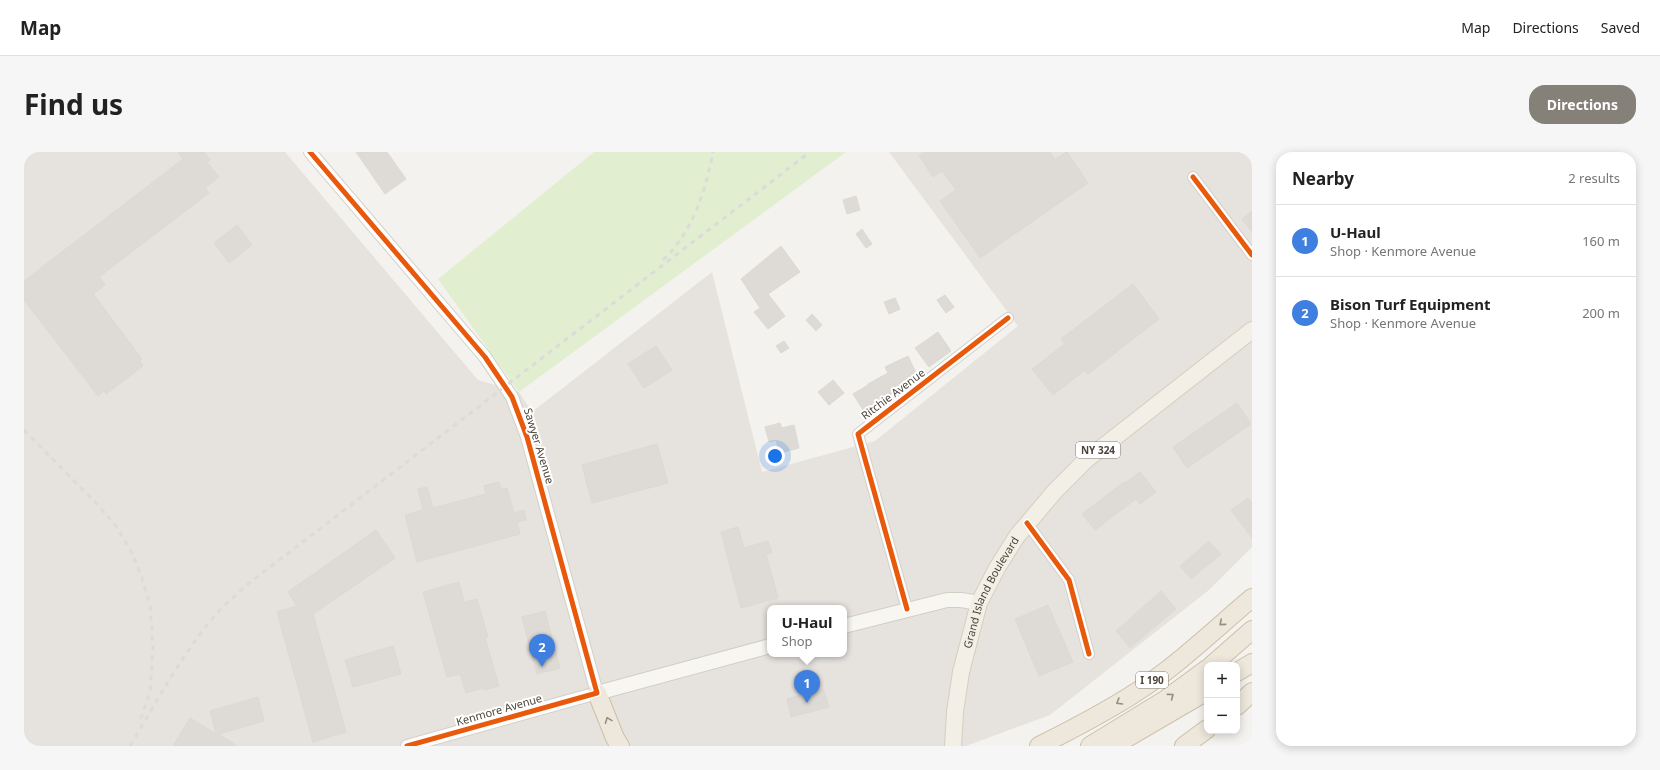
<!DOCTYPE html>
<meta charset="utf-8">
<style>
:root{--surface:#fff;--page:#f6f6f6;--text:#222;--muted:#767676;--line:#e0e0e0;--accent:#868178}
body{margin:0;font-family:"Noto Sans",sans-serif;background:var(--page);color:var(--text)}
.controls{position:absolute;right:12px;bottom:12px;display:grid;overflow:hidden;border-radius:8px;box-shadow:0 2px 10px #0003}
.controls button{width:36px;height:36px;display:grid;place-items:center;padding:0;border:0;border-bottom:1px solid var(--line);background:var(--surface);color:var(--text);font:20px sans-serif}
.you{position:absolute;left:751px;top:304px;width:14px;height:14px;margin:-10px;border:3px solid #fff;border-radius:50%;background:#1a73e8;box-shadow:0 0 0 6px #1a73e833}
.badge{display:grid;place-items:center;width:26px;height:26px;border-radius:50%;background:var(--accent);color:#fff;font-size:13px;font-weight:700}
.pin{position:absolute;translate:-50% -33px;filter:drop-shadow(0 1px 2px #0008)}
.pin::after{content:'';position:absolute;top:21px;width:14px;height:12px;background:inherit;clip-path:polygon(0 0,100% 0,50% 100%)}
.popup{position:absolute;left:743px;top:453px;width:80px;height:52px;box-sizing:border-box;display:grid;place-content:center;border-radius:8px;background:var(--surface);filter:drop-shadow(0 1px 3px #0005);font-size:13px;white-space:nowrap;color:var(--muted)}
.popup b{font-size:15px;color:var(--text)}
.popup::after{content:'';position:absolute;left:50%;top:100%;margin-left:-8px;border:8px solid transparent;border-top-color:var(--surface)}
.list{margin:0;padding:0;list-style:none}
h2{display:flex;justify-content:space-between;align-items:center;height:52px;margin:0;padding:0 16px;font-size:17px}
h2 small{font-size:13px;font-weight:400;color:var(--muted)}
.list li{display:grid;grid-template-columns:26px 1fr auto;gap:12px;align-items:center;box-sizing:border-box;height:72px;padding:0 16px;border-top:1px solid var(--line)}
.list b{display:block;font-size:15px;white-space:nowrap}
.list p{margin:0;font-size:13px;white-space:nowrap;color:var(--muted)}
.list em{font-size:13px;font-style:normal;color:var(--muted)}
.map{position:relative;flex:none;width:1228px;height:594px;overflow:hidden;border-radius:16px}
header{display:flex;align-items:center;gap:24px;box-sizing:border-box;height:56px;padding:0 20px;background:var(--surface);border-bottom:1px solid var(--line)}
header strong{font-size:19px}
nav{display:flex;gap:22px;margin-inline-start:auto;font-size:14px}
.intro{display:flex;align-items:center;justify-content:space-between;box-sizing:border-box;height:96px;padding:0 24px}
h1{margin:0;font-size:28px}
.button{padding:10px 18px;border-radius:16px;background:var(--accent);color:#fff;font-size:14px;font-weight:700}
main{display:flex;gap:24px;padding:0 24px}
aside{flex:1;background:var(--surface);border-radius:16px;box-shadow:0 2px 10px #0003}
.map>svg:first-child{display:block}
.industrial{fill:#e6e2de;fill-rule:evenodd}
.green{fill:#e1eecf}
.parking{fill:#e6e3df}
.building{fill:#dedbd6;stroke:#dcd9d4}
.lines{fill:none;stroke-linecap:round;stroke-linejoin:round}
.minor-casing{stroke:#d2d0cb;stroke-width:12}
.tertiary-casing{stroke:#d2d0cb;stroke-width:14}
.secondary-casing{stroke:#d3cfc5;stroke-width:16}
.primary-casing{stroke:#d6cebb;stroke-width:18}
.motorway-casing{stroke:#ccbfa9;stroke-width:20}
.minor{stroke:#fdfdfc;stroke-width:10}
.tertiary{stroke:#fdfdfc;stroke-width:12}
.secondary{stroke:#f7f6f1;stroke-width:14}
.primary{stroke:#f2efe6;stroke-width:16}
.motorway{stroke:#ede8db;stroke-width:18}
.rail{stroke:#dbdbda;stroke-width:3;stroke-dasharray:5 5;stroke-linecap:butt}
.cycleway-casing{stroke:#fff;stroke-width:8}
.cycleway{stroke:#e8590c;stroke-width:5}
.oneway{stroke:#948e82}
.labels{text-anchor:middle;stroke-width:4;stroke-linejoin:round;paint-order:stroke}
.shield{fill:#fff;stroke:#817c74;stroke-width:1}
.shield-label{font-size:10px;font-weight:bold;fill:#4b4439}
.street-label{font-size:11px;fill:#4b4439;stroke:#fff}
</style>
<header>
<strong>Map</strong>
<nav><a>Map</a><a>Directions</a><a>Saved</a></nav>
</header>
<div class="intro"><h1>Find us</h1><a class="button">Directions</a></div>
<main>
<div class="map">
<svg width="1228" height="594" viewBox="0 0 1228 594">
<rect width="100%" height="100%" fill="#f4f2ee"/>
<!-- industrial -->
<path class="industrial" d="M0,0H261L454,228L495,240L508,260L688,120L738,320L851,289L994,174L865,0H1228V395L1185,438L1026,563L942,594H0ZM746,456H820V502H746Z"/>
<!-- green -->
<path class="green" d="M570,0H822L495,240L414,127Z"/>
<!-- parking -->
<path class="parking" d="M820,501L861,518L881,543L880,558L812,573L817,594H756L736,517L793,502Z"/>
<!-- building -->
<path class="building" d="M154,0H180L186,8L183,10L195,25L181,36L185,41L75,125L81,133L69,142L118,207L116,209L119,214L82,242L80,239L74,244L0,148V129L159,7Z
M332,0H363L382,27L361,42Z
M901,0H1026L1031,7L1043,0L1064,31L956,106L916,49L932,38L918,19L909,25L895,4Z
M832,44L836,58L823,62L819,48Z
M1228,59V80L1218,67Z
M213,73L228,93L205,111L190,91Z
M838,77L848,92L842,96L832,82Z
M757,94L776,120L744,142L761,164L744,177L730,160L736,156L717,127Z
M1109,132L1135,167L1064,222L1061,218L1029,243L1008,217L1041,192L1037,187Z
M921,143L930,155L922,161L913,148Z
M871,146L876,157L865,162L860,150Z
M788,162L798,173L792,179L782,168Z
M914,180L927,199L905,215L891,196Z
M760,189L765,196L757,201L752,194Z
M632,194L648,218L620,236L604,212Z
M884,204L894,225L877,233L878,236L839,258L829,242L844,233V232L864,221L861,215Z
M809,228L820,241L805,253L794,240Z
M1213,251L1227,272L1163,316L1149,295Z
M756,271L758,276L770,273L775,296L756,301L752,288L745,290L741,275Z
M633,292L644,331L568,351L558,313Z
M1116,320L1132,340L1116,352L1112,347L1071,378L1058,362L1100,330L1101,331Z
M475,330L477,337L483,336L490,361L500,358L502,368L493,370L496,382L393,410L381,363L399,358L394,337L403,335L409,356L462,342L460,334Z
M1224,346L1228,351V386L1207,358Z
M714,375L720,396L744,389L748,401L742,402L754,446L717,456L697,380Z
M352,378L371,406L289,462L322,580L289,590L253,460L273,454L264,440Z
M1185,389L1197,402L1167,427L1156,414Z
M435,430L440,450L453,447L464,485L461,486L475,534L460,538L459,536L442,541L436,522L423,525L399,440Z
M1137,439L1152,457L1106,496L1092,479Z
M1024,453L1049,510L1015,524L991,467Z
M521,459L536,516L513,522L498,465Z
M369,494L377,522L329,535L321,508Z
M799,537L805,555L767,565L763,547Z
M234,545L240,569L195,582L213,594H149L166,566L192,582L186,559Z"/>
<g class="lines">
<defs>
<path id="minor" d="M1169,25L1228,103
M1003,371L1045,428L1065,502
M883,457L834,282L984,166"/>
<path id="tertiary" d="M286,0L461,205L488,245L503,285L573,541L383,594"/>
<path id="secondary" d="M820,474L923,448H937L955,451
M573,541L746,494"/>
<g id="primary">
<path id="s1" d="M929,594L931,560L937,520L955,451L973,416L993,384L1031,339L1062,308L1228,178"/>
</g>
<path id="motorway" d="M1188,513L1228,478
M1213,520L1228,511
M573,541L591,586L596,594
M1213,554L1228,540
M1015,594C1049,577 1082,560 1114,539C1155,512 1191,477 1228,446
M1066,594L1141,548L1183,517
M1089,594L1183,539
M1160,594L1183,577"/>
</defs>
<!-- minor casing -->
<use href="#minor" class="minor-casing"/>
<!-- tertiary casing -->
<use href="#tertiary" class="tertiary-casing"/>
<!-- secondary casing -->
<use href="#secondary" class="secondary-casing"/>
<!-- primary casing -->
<use href="#primary" class="primary-casing"/>
<!-- motorway casing -->
<use href="#motorway" class="motorway-casing"/>
<!-- minor -->
<use href="#minor" class="minor"/>
<!-- tertiary -->
<use href="#tertiary" class="tertiary"/>
<!-- secondary -->
<use href="#secondary" class="secondary"/>
<!-- primary -->
<use href="#primary" class="primary"/>
<!-- motorway -->
<use href="#motorway" class="motorway"/>
<!-- rail -->
<path class="rail" d="M639,108C668,81 682,38 689,0
M0,278L72,351L92,374L108,401L117,423L126,454L129,494L126,540L115,572
M106,594C132,551 155,507 187,468C198,455 211,444 224,432L786,0"/>
<defs>
<path id="cycleway" d="M286,0L461,205L488,245L503,285L573,541L383,594
M1169,25L1228,103
M1003,371L1045,428L1065,502
M883,457L834,282L984,166"/>
</defs>
<!-- cycleway casing -->
<use href="#cycleway" class="cycleway-casing"/>
<!-- cycleway -->
<use href="#cycleway" class="cycleway"/>
</g>
<!-- one-way arrows -->
<defs><path id="oneway-chevron" d="M-2-3.5L2.5 0L-2 3.5" fill="none" stroke-width="1.6" stroke-linecap="round" stroke-linejoin="round"/></defs>
<g class="oneway">
<use href="#oneway-chevron" transform="translate(1198 471) rotate(139)"/>
<use href="#oneway-chevron" transform="translate(1147 544) rotate(-37)"/>
<use href="#oneway-chevron" transform="translate(1095 550) rotate(149)"/>
<use href="#oneway-chevron" transform="translate(584 568) rotate(-111)"/>
</g>
<g class="labels">
<!-- shield labels -->
<g class="shield">
<rect x="1052" y="290" width="44" height="16" rx="3"/>
<rect x="1112" y="520" width="32" height="16" rx="3"/>
</g>
<g class="shield-label">
<text x="1074" y="302">NY 324</text>
<text x="1128" y="532">I 190</text>
</g>
<!-- street labels -->
<g class="street-label">
<text transform="translate(869 242) rotate(-37)" y="4">Ritchie Avenue</text>
<text transform="translate(515 294) rotate(73)" y="4">Sawyer Avenue</text>
<text dy="4" stroke="none"><textPath href="#s1" startOffset="160">Grand Island Boulevard</textPath></text>
<text transform="translate(475 558) rotate(-16)" y="4">Kenmore Avenue</text>
</g>
</g>
</svg>
<div class="controls">
<button>+</button>
<button>−</button>
</div>
<div class="you"></div>
<div class="pin badge" style="left:783px;top:551px;background:#3f7fe0">1</div>
<div class="popup"><b>U-Haul</b>Shop</div>
<div class="pin badge" style="left:518px;top:515px;background:#3f7fe0">2</div>
</div>
<aside>
<h2>Nearby<small>2 results</small></h2>
<ul class="list">
<li><span class="badge" style="background:#3f7fe0">1</span><div><b>U-Haul</b><p>Shop · Kenmore Avenue</p></div><em>160 m</em></li>
<li><span class="badge" style="background:#3f7fe0">2</span><div><b>Bison Turf Equipment</b><p>Shop · Kenmore Avenue</p></div><em>200 m</em></li>
</ul>
</aside>
</main>
